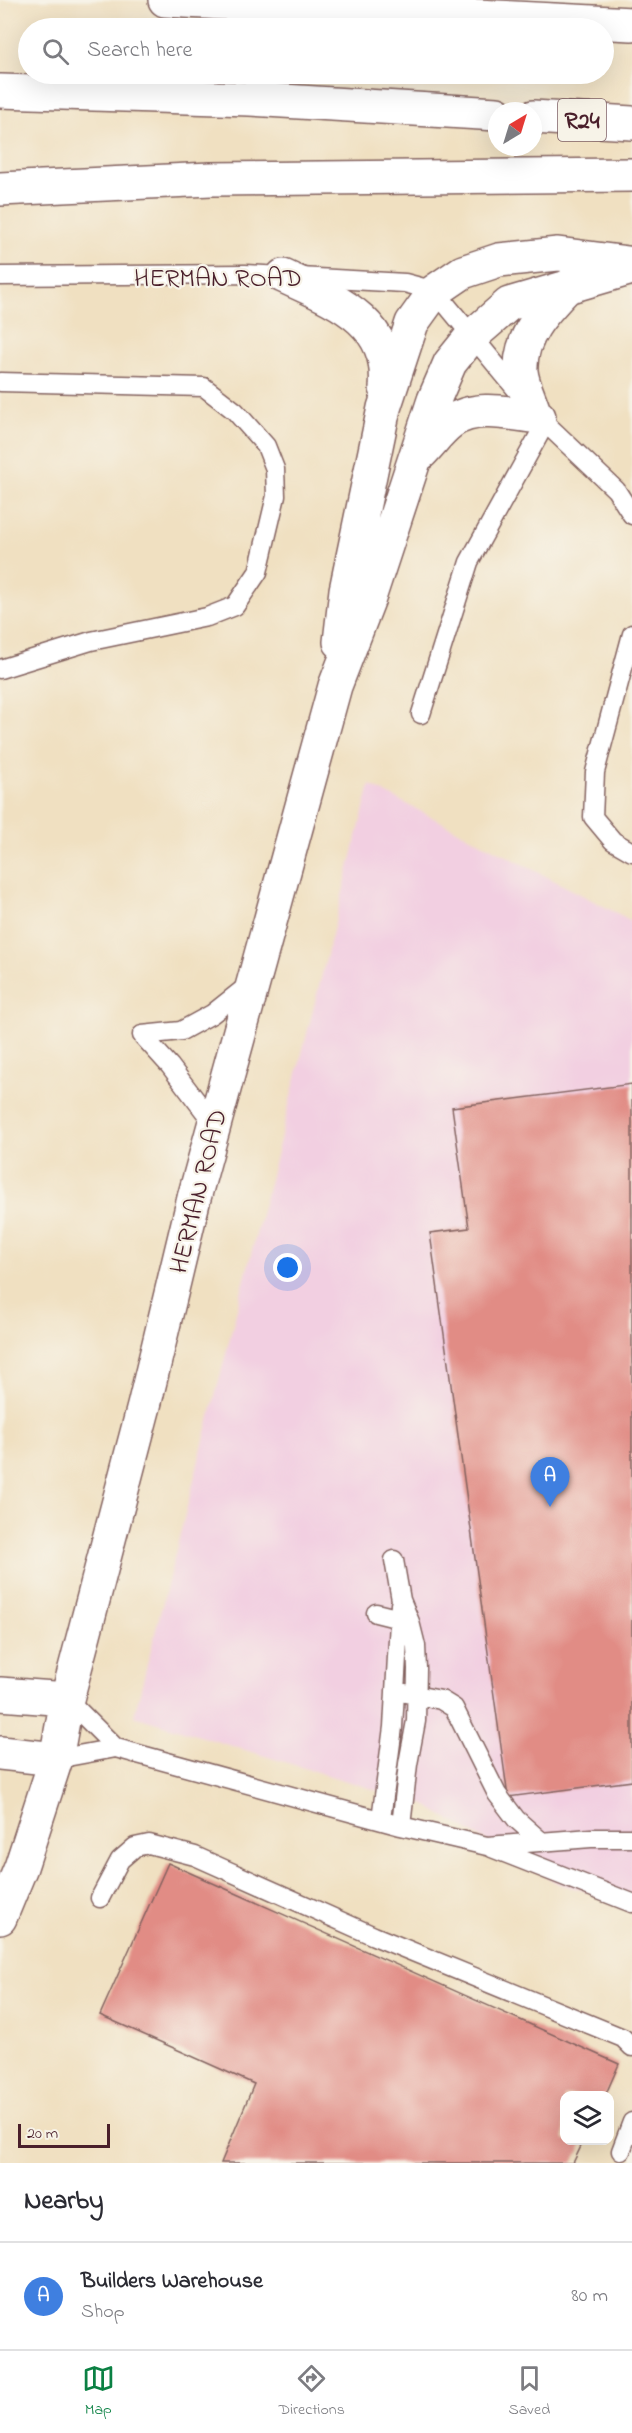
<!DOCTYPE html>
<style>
:root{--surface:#fff;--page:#f7f7f7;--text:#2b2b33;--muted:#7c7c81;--line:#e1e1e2;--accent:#0b8043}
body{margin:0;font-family:"Indie Flower",sans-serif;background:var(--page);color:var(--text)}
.controls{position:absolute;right:18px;bottom:18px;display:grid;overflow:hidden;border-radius:12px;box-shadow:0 6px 24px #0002}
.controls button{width:54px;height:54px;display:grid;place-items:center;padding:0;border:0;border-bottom:2px solid var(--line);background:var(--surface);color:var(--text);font:30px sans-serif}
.compass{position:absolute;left:488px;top:102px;width:54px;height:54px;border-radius:50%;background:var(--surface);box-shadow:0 6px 24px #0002;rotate:38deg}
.scale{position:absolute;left:18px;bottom:15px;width:92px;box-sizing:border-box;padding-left:6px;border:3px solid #4a1f2b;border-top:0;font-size:16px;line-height:21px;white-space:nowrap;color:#4a1f2b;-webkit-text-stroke:4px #f7f3e8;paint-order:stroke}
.you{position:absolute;left:288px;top:1268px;width:21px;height:21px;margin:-15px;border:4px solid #fff;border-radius:50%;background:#1a73e8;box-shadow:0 0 0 9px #1a73e833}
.badge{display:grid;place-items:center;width:39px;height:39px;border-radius:50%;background:var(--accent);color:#fff;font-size:20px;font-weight:700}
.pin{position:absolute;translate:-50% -50px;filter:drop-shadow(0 2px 3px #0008)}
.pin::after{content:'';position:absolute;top:32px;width:21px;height:18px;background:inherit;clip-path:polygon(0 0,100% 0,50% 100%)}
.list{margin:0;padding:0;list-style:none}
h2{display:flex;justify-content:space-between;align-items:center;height:78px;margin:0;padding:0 24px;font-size:26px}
h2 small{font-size:20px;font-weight:400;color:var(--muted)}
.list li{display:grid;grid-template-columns:39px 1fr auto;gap:18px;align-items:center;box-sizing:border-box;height:108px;padding:0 24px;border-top:2px solid var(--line)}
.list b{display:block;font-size:22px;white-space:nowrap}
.list p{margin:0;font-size:20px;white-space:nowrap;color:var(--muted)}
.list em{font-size:20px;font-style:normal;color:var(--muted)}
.icon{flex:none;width:33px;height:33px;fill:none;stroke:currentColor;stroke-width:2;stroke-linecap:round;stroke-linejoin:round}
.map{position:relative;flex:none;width:632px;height:2163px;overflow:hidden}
.search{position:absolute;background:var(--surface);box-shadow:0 6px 24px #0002;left:18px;right:18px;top:18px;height:66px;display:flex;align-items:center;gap:15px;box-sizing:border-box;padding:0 21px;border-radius:33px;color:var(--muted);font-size:22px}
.sheet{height:186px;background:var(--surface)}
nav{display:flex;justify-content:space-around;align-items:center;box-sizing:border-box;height:84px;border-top:2px solid var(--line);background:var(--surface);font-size:16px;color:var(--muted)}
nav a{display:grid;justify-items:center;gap:3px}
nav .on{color:var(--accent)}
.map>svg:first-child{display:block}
.built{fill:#f2cfe1}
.building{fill:#e18c85}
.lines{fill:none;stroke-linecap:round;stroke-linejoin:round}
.lane-casing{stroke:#846360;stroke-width:21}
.street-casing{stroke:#846360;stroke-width:36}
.secondary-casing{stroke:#846360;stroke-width:36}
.highway-casing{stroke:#846360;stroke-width:36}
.lane{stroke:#fff;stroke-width:18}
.street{stroke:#fff;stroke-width:33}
.secondary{stroke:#fff;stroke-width:33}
.highway{stroke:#fff;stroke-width:33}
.labels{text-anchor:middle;stroke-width:4.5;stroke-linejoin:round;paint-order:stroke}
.shield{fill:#f7f3e8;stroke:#7e5f64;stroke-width:1.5}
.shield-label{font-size:24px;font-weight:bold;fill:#4a1f2b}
.street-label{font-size:26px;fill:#4a1f2b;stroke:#f7f3e8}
</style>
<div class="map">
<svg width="632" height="2163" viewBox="0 0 632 2163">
<rect width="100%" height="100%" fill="#f7f3e8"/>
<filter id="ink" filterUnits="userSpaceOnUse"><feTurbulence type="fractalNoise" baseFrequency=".0167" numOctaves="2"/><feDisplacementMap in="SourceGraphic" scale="12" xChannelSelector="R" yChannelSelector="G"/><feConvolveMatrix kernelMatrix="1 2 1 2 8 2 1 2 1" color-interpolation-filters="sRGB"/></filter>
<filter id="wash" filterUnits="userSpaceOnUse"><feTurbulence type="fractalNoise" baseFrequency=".008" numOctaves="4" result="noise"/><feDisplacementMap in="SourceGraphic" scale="24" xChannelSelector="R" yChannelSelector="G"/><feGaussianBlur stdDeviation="1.35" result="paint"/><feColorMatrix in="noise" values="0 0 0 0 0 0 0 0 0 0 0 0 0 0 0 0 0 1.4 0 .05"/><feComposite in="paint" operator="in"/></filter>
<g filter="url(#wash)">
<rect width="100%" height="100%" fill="#f0e0c1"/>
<!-- built -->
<path class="built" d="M370,785L632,921V1904L559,1884L425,1805L134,1716Z"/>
<g id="blocks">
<!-- building -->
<path class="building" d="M632,1084V1781L508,1797L430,1233L469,1228L452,1107Z
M168,1863L619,2064L605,2096H564V2140H584L573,2163H221L254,2084L100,2015Z"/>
</g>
</g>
<g filter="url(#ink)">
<use href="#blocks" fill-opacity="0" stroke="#846360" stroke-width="1.5"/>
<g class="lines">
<defs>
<path id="lane" d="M0,276L245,274L405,283L435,291L539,417L616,490L632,515
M0,382L204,387L235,411L266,446L275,469L276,496L258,572L235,606L207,617L91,641L0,669
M632,634L595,772L593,817L613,841L632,852
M421,714L469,562L545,424
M142,1035L181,1031L212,1014L251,983
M142,1035L170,1066L214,1124
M394,1560L401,1600L410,1622L416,1646L417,1669L416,1721L408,1764L401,1826
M376,1613L408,1621
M395,1691L441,1700L454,1708L497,1794L516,1819L542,1842
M67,1699L116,1748
M56,1759L116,1748L401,1826L487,1846L591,1838H632
M381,1819L393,1727L400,1604
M492,1848L632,1903
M100,1898L120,1860L135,1847L149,1844L195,1856L374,1936L623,2038L632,2047
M621,2151L632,2122"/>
<path id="street" d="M0,1918L21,1867L56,1759"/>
<path id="secondary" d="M283,276C335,300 392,320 386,388
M534,412C530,399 522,384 521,371C519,336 545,310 568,286
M421,453C431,443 440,430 451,422C475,404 512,414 539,417
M340,642L346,590L384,408L412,323L435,291L463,272L499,260L558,254L628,263
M0,1694L67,1699
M0,1753L56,1759L67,1699L144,1406L194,1198L335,686L369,598L434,400L450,363L471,337L509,304L632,268"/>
<path id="highway" d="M165,0L632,24
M0,91L250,99L497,114
M533,117L632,123
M0,189L211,179L632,175"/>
</defs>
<!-- lane casing -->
<use href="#lane" class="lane-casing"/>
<!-- street casing -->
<use href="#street" class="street-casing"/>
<!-- secondary casing -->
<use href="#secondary" class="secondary-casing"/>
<!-- highway casing -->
<use href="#highway" class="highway-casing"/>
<!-- lane -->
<use href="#lane" class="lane"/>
<!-- street -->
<use href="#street" class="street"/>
<!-- secondary -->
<use href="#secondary" class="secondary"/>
<!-- highway -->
<use href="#highway" class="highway"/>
</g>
</g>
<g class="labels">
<!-- shield labels -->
<rect class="shield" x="558" y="99" width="48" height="42" rx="4.5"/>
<g class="shield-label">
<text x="582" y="128">R24</text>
</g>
<!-- street labels -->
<g class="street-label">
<text x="218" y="286">HERMAN ROAD</text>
<text transform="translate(197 1191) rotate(-76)" y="9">HERMAN ROAD</text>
</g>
</g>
</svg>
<div class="controls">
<button><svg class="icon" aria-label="layers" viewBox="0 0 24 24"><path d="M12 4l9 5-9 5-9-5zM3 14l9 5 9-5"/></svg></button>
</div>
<svg class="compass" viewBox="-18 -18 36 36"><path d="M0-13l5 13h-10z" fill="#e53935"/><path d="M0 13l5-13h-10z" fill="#7c7c81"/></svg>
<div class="scale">20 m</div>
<div class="you"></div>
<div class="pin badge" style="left:550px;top:1507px;background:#3f7fe0">A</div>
<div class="search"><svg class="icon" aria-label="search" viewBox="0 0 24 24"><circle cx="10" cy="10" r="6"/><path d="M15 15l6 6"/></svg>Search here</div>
</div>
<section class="sheet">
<h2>Nearby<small></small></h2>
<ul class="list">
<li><span class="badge" style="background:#3f7fe0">A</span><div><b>Builders Warehouse</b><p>Shop</p></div><em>80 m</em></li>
</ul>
</section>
<nav>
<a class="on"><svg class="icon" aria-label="map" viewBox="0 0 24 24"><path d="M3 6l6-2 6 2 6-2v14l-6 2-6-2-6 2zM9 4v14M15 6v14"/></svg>Map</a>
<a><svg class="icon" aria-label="directions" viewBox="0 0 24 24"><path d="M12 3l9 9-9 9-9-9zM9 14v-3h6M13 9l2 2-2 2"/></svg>Directions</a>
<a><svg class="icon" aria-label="saved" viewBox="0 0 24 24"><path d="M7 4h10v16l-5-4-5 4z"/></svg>Saved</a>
</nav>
